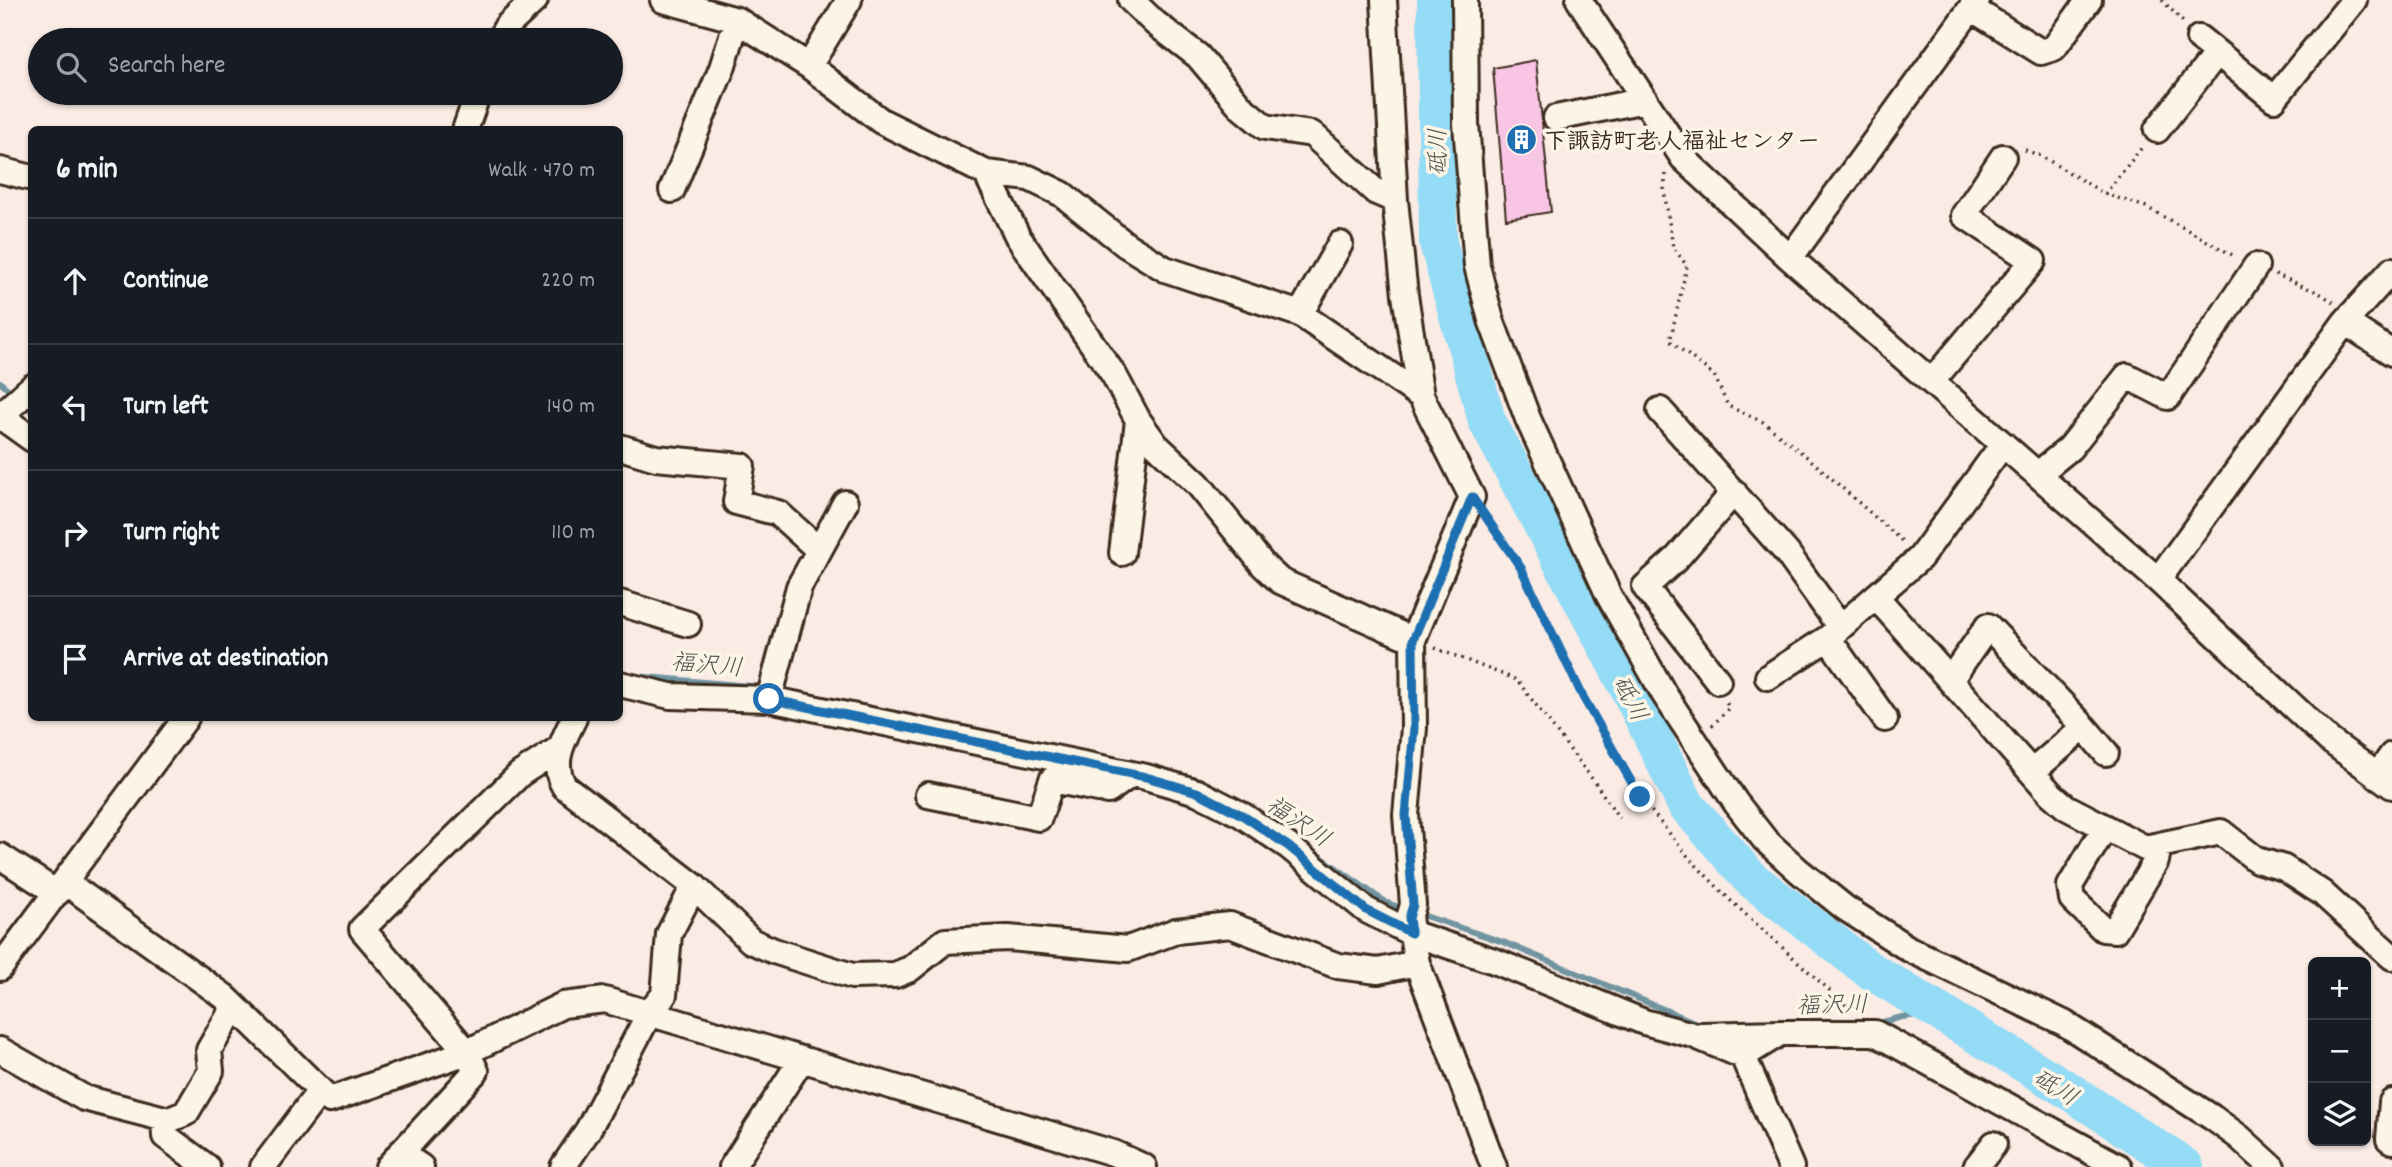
<!DOCTYPE html>
<meta charset="utf-8">
<style>
:root{--surface:#171b24;--page:#242831;--text:#f1f3f6;--muted:#9ea1a6;--line:#363941}
body{margin:0;font-family:Dekko,"Klee One",sans-serif;background:var(--page);color:var(--text)}
.controls{position:absolute;right:21px;bottom:21px;display:grid;overflow:hidden;border-radius:10px;box-shadow:0 2px 5px #0004}
.controls button{width:63px;height:63px;display:grid;place-items:center;padding:0;border:0;border-bottom:2px solid var(--line);background:var(--surface);color:var(--text);font:35px sans-serif}
.stop{position:absolute;width:21px;height:21px;margin:-16px;border:5px solid #1f6fb2;border-radius:50%;background:#fff}
.stop.end{background:#1f6fb2;border-color:#fff;box-shadow:0 2px 7px #0008}
.list{margin:0;padding:0;list-style:none}
h2{display:flex;justify-content:space-between;align-items:center;height:91px;margin:0;padding:0 28px;font-size:30px}
h2 small{font-size:23px;font-weight:400;color:var(--muted)}
.list li{display:grid;grid-template-columns:46px 1fr auto;gap:21px;align-items:center;box-sizing:border-box;height:126px;padding:0 28px;border-top:2px solid var(--line)}
.list b{display:block;font-size:26px;white-space:nowrap}
.list em{font-size:23px;font-style:normal;color:var(--muted)}
.icon{flex:none;width:38px;height:38px;fill:none;stroke:currentColor;stroke-width:2;stroke-linecap:round;stroke-linejoin:round}
.map{position:relative;flex:none;width:2392px;height:1167px;overflow:hidden}
.search{position:absolute;background:var(--surface);box-shadow:0 2px 5px #0004;left:28px;top:28px;width:595px;height:77px;display:flex;align-items:center;gap:18px;box-sizing:border-box;padding:0 24px;border-radius:38px;color:var(--muted);font-size:26px}
.panel{position:absolute;background:var(--surface);box-shadow:0 2px 5px #0004;left:28px;top:126px;width:595px;height:595px;border-radius:10px}
.map>svg:first-child{display:block}
.lines{fill:none;stroke-linecap:round;stroke-linejoin:round}
.stream{stroke:#7094a0;stroke-width:6}
.river{stroke:#94dbf6;stroke-width:38}
.building{fill:#f8c5e4;stroke:#3b2a1e;stroke-width:2}
.minor-casing{stroke:#3b2a1e;stroke-width:30}
.path{stroke:#3b2a1e;stroke-width:3.5;stroke-dasharray:2 5;stroke-linecap:butt}
.minor{stroke:#fcf5e5;stroke-width:24}
.route{stroke:#1f6fb2;stroke-width:9}
.labels{text-anchor:middle;stroke-width:7;stroke-linejoin:round;paint-order:stroke}
.poi-label{font-size:23px;font-weight:bold;fill:#3b2a1e;stroke:#fcf5e5;text-anchor:start}
.water-label{font-size:24px;font-style:italic;fill:#515654;stroke:#fcf5e5}
</style>
<div class="map">
<svg width="2392" height="1167" viewBox="0 0 2392 1167">
<rect width="100%" height="100%" fill="#fbebe5"/>
<filter id="ink" filterUnits="userSpaceOnUse"><feTurbulence type="fractalNoise" baseFrequency=".0143" numOctaves="2"/><feDisplacementMap in="SourceGraphic" scale="14" xChannelSelector="R" yChannelSelector="G"/><feConvolveMatrix kernelMatrix="1 2 1 2 8 2 1 2 1" color-interpolation-filters="sRGB"/></filter>
<g filter="url(#ink)">
<g class="lines">
<!-- stream -->
<path class="stream" d="M0,382L14,395
M22,402L32,411
M635,676L761,687
M1318,855L1385,902L1406,910
M1416,913L1503,942L1699,1024
M1875,1024L1902,1017L1939,1013"/>
<!-- river -->
<path class="river" d="M1436,0L1438,243L1487,421L1626,683L1686,805L1751,879L1868,969L2063,1087L2185,1167"/>
</g>
<!-- building -->
<path class="building" d="M1536,60L1551,212L1506,219L1493,68Z"/>
<g class="lines">
<defs>
<path id="minor" d="M663,0L737,20L809,66L881,121L986,173L1029,178L1062,194L1126,245L1165,269L1300,314L1421,396
M1131,0L1155,23L1198,56L1242,108L1265,127L1312,134L1376,192L1395,200
M1384,0L1395,200L1405,295L1421,396L1472,497L1413,640L1414,728L1406,815L1413,905L1409,918L1417,963L1494,1167
M1465,0L1466,123L1474,228L1477,266L1491,320L1528,419L1609,596L1664,694L1736,803L1765,840L1799,871L1845,908L1909,949L2064,1023L2213,1118L2239,1137L2272,1167
M1579,0L1683,158L1790,258L2158,580L2329,740L2392,786
M1971,8L2041,52L2054,48L2089,0
M2199,38L2274,99L2354,0
M499,40L507,26L535,0
M809,66L849,0
M1556,118L1645,100
M465,130L478,93
M2157,130L2217,53
M0,170L32,178
M986,173L1018,237L1114,375L1138,420L1156,445L1198,484L1264,566L1280,581L1402,635
M672,190L722,68L737,20
M1790,258L1977,0
M1300,314L1340,244
M2345,322L2392,353
M1932,381L2033,261L1964,215L2003,157
M1660,410L1787,553L1840,627
M0,416L32,387
M0,416L32,439
M620,447L656,458L742,466L736,502L778,513L819,550
M2038,474L2070,448L2127,376L2168,397L2256,266
M1122,553L1138,420
M2158,580L2345,322L2392,270
M1877,598L2051,794L2066,807L2145,848L2221,832L2257,860L2284,868L2322,893L2392,957
M620,603L688,624
M1828,638L1885,719
M1768,677L1828,638L1920,558L2003,444
M1950,680L1988,626L2084,727L2032,772
M1718,681L1645,587L1676,559L1734,492
M620,684L670,696L769,699L1146,777L1197,792L1242,815L1288,846L1366,910L1411,933L1497,962L1644,1022L1693,1035L1743,1056L1780,1033H1875L2119,1167
M769,699L799,587L845,503
M2084,727L2106,753
M2377,776L2392,755
M928,795L1039,818L1052,780L1108,791L1130,775
M2105,827L2070,886L2072,899L2103,929L2115,930L2156,861L2159,845
M0,856L57,893
M65,882L225,997L330,1100L467,1052L563,1005L605,1000L1113,1153L1144,1167
M694,886L751,941L774,951L852,976L895,975L910,969L945,941L1008,938L1128,949L1176,931L1230,925L1338,966L1378,971L1417,963
M0,968L186,718
M1701,1035L1780,1033
M0,1050L84,1098L169,1120L186,1113L211,1071L209,1050L234,1007
M1743,1056L1791,1167
M2392,1102L2389,1139L2392,1141
M164,1119L165,1136L207,1167
M400,1153L421,1167
M263,1167L320,1091
M388,1167L476,1071L467,1052L362,929L520,774L560,748
M563,1167L588,1130L650,1012L664,995L669,934L694,886L564,786C550,762 563,741 574,718
M732,1167L802,1059
M1976,1167L1994,1144"/>
</defs>
<!-- minor casing -->
<use href="#minor" class="minor-casing"/>
<!-- path -->
<path class="path" d="M2162,0L2185,24
M2025,150L2041,156L2105,194L2146,207L2236,257
M1666,174L1664,190L1673,247L1687,266L1670,341L1714,375L1728,406L1763,422L1812,461L1903,542
M2105,194L2143,146
M2275,274L2319,293L2334,302
M1487,519L1521,568L1583,697L1640,797L1690,859L1730,900L1851,1010
M1435,648L1517,680L1596,784L1619,818
M1712,726L1729,708L1726,702"/>
<!-- minor -->
<use href="#minor" class="minor"/>
</g>
</g>
<g class="lines" filter="url(#ink)">
<!-- route -->
<path class="route" d="M769,699L1146,777L1197,792L1242,815L1288,846L1366,910L1411,933L1409,918L1413,905L1406,815L1414,728L1413,640L1472,497L1521,568L1583,697L1640,797"/>
</g>
<!-- icons -->
<defs>
<symbol id="building-disc" viewBox="-11 -11 22 22"><circle r="9.5" fill="#1f6fb2" stroke="#fcf5e5"/><path d="M-4-6H4V6H1V3H-1V6H-4ZM-2.5-4.3h1.7v1.8h-1.7ZM.8-4.3h1.7v1.8H.8ZM-2.5-1h1.7V.8h-1.7ZM.8-1h1.7V.8H.8Z" fill="#fff"/></symbol>
</defs>
<g fill-rule="evenodd">
<use href="#building-disc" x="1504" y="122" width="35" height="35"/>
</g>
<g class="labels">
<!-- poi labels -->
<g class="poi-label">
<text x="1544" y="148">下諏訪町老人福祉センター</text>
</g>
<!-- water labels -->
<g class="water-label">
<text transform="translate(1437 152) rotate(-90)" y="8">砥川</text>
<text transform="translate(707 664) rotate(5)" y="8">福沢川</text>
<text transform="translate(1631 698) rotate(63)" y="8">砥川</text>
<text transform="translate(1299 821) rotate(34)" y="8">福沢川</text>
<text transform="translate(1832 1004) rotate(-1)" y="8">福沢川</text>
<text transform="translate(2056 1087) rotate(32)" y="8">砥川</text>
</g>
</g>
</svg>
<div class="controls">
<button>+</button>
<button>−</button>
<button><svg class="icon" aria-label="layers" viewBox="0 0 24 24"><path d="M12 4l9 5-9 5-9-5zM3 14l9 5 9-5"/></svg></button>
</div>
<div class="stop" style="left:769px;top:699px"></div>
<div class="stop end" style="left:1640px;top:797px"></div>
<div class="search"><svg class="icon" aria-label="search" viewBox="0 0 24 24"><circle cx="10" cy="10" r="6"/><path d="M15 15l6 6"/></svg>Search here</div>
<section class="panel">
<h2>6 min<small>Walk · 470 m</small></h2>
<ul class="list">
<li><svg class="icon" aria-label="ahead" viewBox="0 0 24 24"><path d="M12 20V5M6 11l6-6 6 6"/></svg><div><b>Continue</b></div><em>220 m</em></li>
<li><svg class="icon" aria-label="left" viewBox="0 0 24 24"><path d="M17 20v-9H6M10 6l-5 5 5 5"/></svg><div><b>Turn left</b></div><em>140 m</em></li>
<li><svg class="icon" aria-label="right" viewBox="0 0 24 24"><path d="M7 20v-9h11M14 6l5 5-5 5"/></svg><div><b>Turn right</b></div><em>110 m</em></li>
<li><svg class="icon" aria-label="arrive" viewBox="0 0 24 24"><path d="M6 21V4h12l-3 4 3 4H6"/></svg><div><b>Arrive at destination</b></div></li>
</ul>
</section>
</div>
